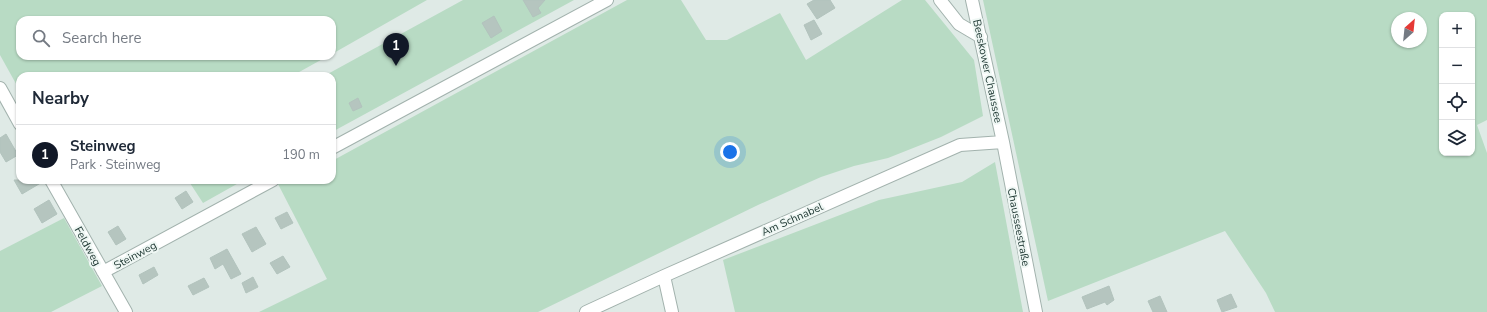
<!DOCTYPE html>
<meta charset="utf-8">
<style>
:root{--surface:#fff;--page:#f2f2f3;--text:#1f2937;--muted:#747a83;--line:#e0e1e3;--accent:#111827}
body{margin:0;font-family:"Nunito Sans",sans-serif;background:var(--page);color:var(--text)}
.controls{position:absolute;right:12px;top:12px;display:grid;overflow:hidden;border-radius:8px;box-shadow:0 1px 3px #0004}
.controls button{width:36px;height:36px;display:grid;place-items:center;padding:0;border:0;border-bottom:1px solid var(--line);background:var(--surface);color:var(--text);font:20px sans-serif}
.compass{position:absolute;left:1391px;top:12px;width:36px;height:36px;border-radius:50%;background:var(--surface);box-shadow:0 1px 3px #0004;rotate:27deg}
.you{position:absolute;left:730px;top:152px;width:14px;height:14px;margin:-10px;border:3px solid #fff;border-radius:50%;background:#1a73e8;box-shadow:0 0 0 6px #1a73e833}
.badge{display:grid;place-items:center;width:26px;height:26px;border-radius:50%;background:var(--accent);color:#fff;font-size:13px;font-weight:700}
.pin{position:absolute;translate:-50% -33px;filter:drop-shadow(0 1px 2px #0008)}
.pin::after{content:'';position:absolute;top:21px;width:14px;height:12px;background:inherit;clip-path:polygon(0 0,100% 0,50% 100%)}
.list{margin:0;padding:0;list-style:none}
h2{display:flex;justify-content:space-between;align-items:center;height:52px;margin:0;padding:0 16px;font-size:17px}
h2 small{font-size:13px;font-weight:400;color:var(--muted)}
.list li{display:grid;grid-template-columns:26px 1fr auto;gap:12px;align-items:center;box-sizing:border-box;height:60px;padding:0 16px;border-top:1px solid var(--line)}
.list b{display:block;font-size:15px;white-space:nowrap}
.list p{margin:0;font-size:13px;white-space:nowrap;color:var(--muted)}
.list em{font-size:13px;font-style:normal;color:var(--muted)}
.icon{flex:none;width:22px;height:22px;fill:none;stroke:currentColor;stroke-width:2;stroke-linecap:round;stroke-linejoin:round}
.map{position:relative;flex:none;width:1487px;height:312px;overflow:hidden}
.search{position:absolute;background:var(--surface);box-shadow:0 1px 3px #0004;left:16px;top:16px;width:320px;height:44px;display:flex;align-items:center;gap:10px;box-sizing:border-box;padding:0 14px;border-radius:12px;color:var(--muted);font-size:15px}
.panel{position:absolute;background:var(--surface);box-shadow:0 1px 3px #0004;left:16px;top:72px;width:320px;height:112px;border-radius:12px}
.map>svg:first-child{display:block}
.green{fill:#b8dbc4;fill-rule:evenodd}
.building{fill:#b5c5bf;stroke:#b2c3bd}
.lines{fill:none;stroke-linecap:round;stroke-linejoin:round}
.minor-casing{stroke:#a2b2ad;stroke-width:14}
.minor{stroke:#fff;stroke-width:12}
.labels{text-anchor:middle;stroke-width:4;stroke-linejoin:round;paint-order:stroke}
.street-label{font-size:11px;fill:#213a35;stroke:#eff7f4}
</style>
<div class="map">
<svg width="1487" height="312" viewBox="0 0 1487 312">
<rect width="100%" height="100%" fill="#dfeae6"/>
<!-- green -->
<path class="green" d="M0,0H427L332,54V20H20V56H328L292,76H20V91L0,55Z
M463,0H574L332,132V76H324Z
M627,0H681L706,40H727L780,13L806,60L902,0H925L974,60L983,116L941,137L888,158L854,166L821,177L758,205L538,312H259L327,279L278,184L290,180H332V161Z
M983,0H1487V120L1477,125L1487,153V312H1275L1266,293L1225,231L1048,301ZM1442,15H1472V153H1442ZM1397,18H1421V42H1397Z
M995,162L1023,312H735L723,260L879,200L962,182Z
M188,180H244L203,203Z
M64,218L102,286L51,312H0V251Z"/>
<!-- building -->
<path class="building" d="M523,0H545L538,8L541,13L533,17Z
M814,0H830L835,8L817,19L807,4Z
M494,16L502,31L491,38L482,23Z
M814,20L822,34L811,40L804,25Z
M358,98L362,107L353,111L349,103Z
M6,134L18,155L6,162L0,152V138Z
M14,180H44V181L22,194Z
M186,191L193,202L182,209L175,198Z
M49,200L57,214L42,223L34,209Z
M287,212L293,223L281,229L275,218Z
M118,226L126,239L116,245L108,232Z
M256,227L266,244L252,252L242,234Z
M227,249L241,274L231,279L223,264L215,269L210,258Z
M283,256L290,267L277,274L270,263Z
M154,267L158,275L143,284L139,275Z
M253,277L258,287L246,293L242,283Z
M204,278L209,287L193,295L188,286Z
M1109,286L1114,300L1107,305L1105,302L1087,309L1082,297Z
M1231,294L1237,307L1222,312L1217,300Z
M1160,296L1167,312H1153L1148,301Z"/>
<g class="lines">
<defs>
<path id="minor" d="M940,0L959,24L981,37
M972,0L1003,142L1036,312
M0,88L20,124
M332,148L607,0
M51,180L126,312
M103,272L273,180
M664,276L672,312
M586,312L664,276L960,145L1003,142"/>
</defs>
<!-- minor casing -->
<use href="#minor" class="minor-casing"/>
<!-- minor -->
<use href="#minor" class="minor"/>
</g>
<g class="labels">
<!-- street labels -->
<g class="street-label">
<text transform="translate(988 71) rotate(78)" y="4">Beeskower Chaussee</text>
<text transform="translate(792 219) rotate(-24)" y="4">Am Schnabel</text>
<text transform="translate(1019 227) rotate(79)" y="4">Chausseestraße</text>
<text transform="translate(88 246) rotate(61)" y="4">Feldweg</text>
<text transform="translate(135 255) rotate(-28)" y="4">Steinweg</text>
</g>
</g>
</svg>
<div class="controls">
<button>+</button>
<button>−</button>
<button><svg class="icon" aria-label="locate" viewBox="0 0 24 24"><circle cx="12" cy="12" r="6"/><path d="M12 2v4M12 18v4M2 12h4M18 12h4"/></svg></button>
<button><svg class="icon" aria-label="layers" viewBox="0 0 24 24"><path d="M12 4l9 5-9 5-9-5zM3 14l9 5 9-5"/></svg></button>
</div>
<svg class="compass" viewBox="-18 -18 36 36"><path d="M0-13l5 13h-10z" fill="#e53935"/><path d="M0 13l5-13h-10z" fill="#747a83"/></svg>
<div class="you"></div>
<div class="pin badge" style="left:396px;top:66px">1</div>
<div class="search"><svg class="icon" aria-label="search" viewBox="0 0 24 24"><circle cx="10" cy="10" r="6"/><path d="M15 15l6 6"/></svg>Search here</div>
<section class="panel">
<h2>Nearby<small></small></h2>
<ul class="list">
<li><span class="badge">1</span><div><b>Steinweg</b><p>Park · Steinweg</p></div><em>190 m</em></li>
</ul>
</section>
</div>
